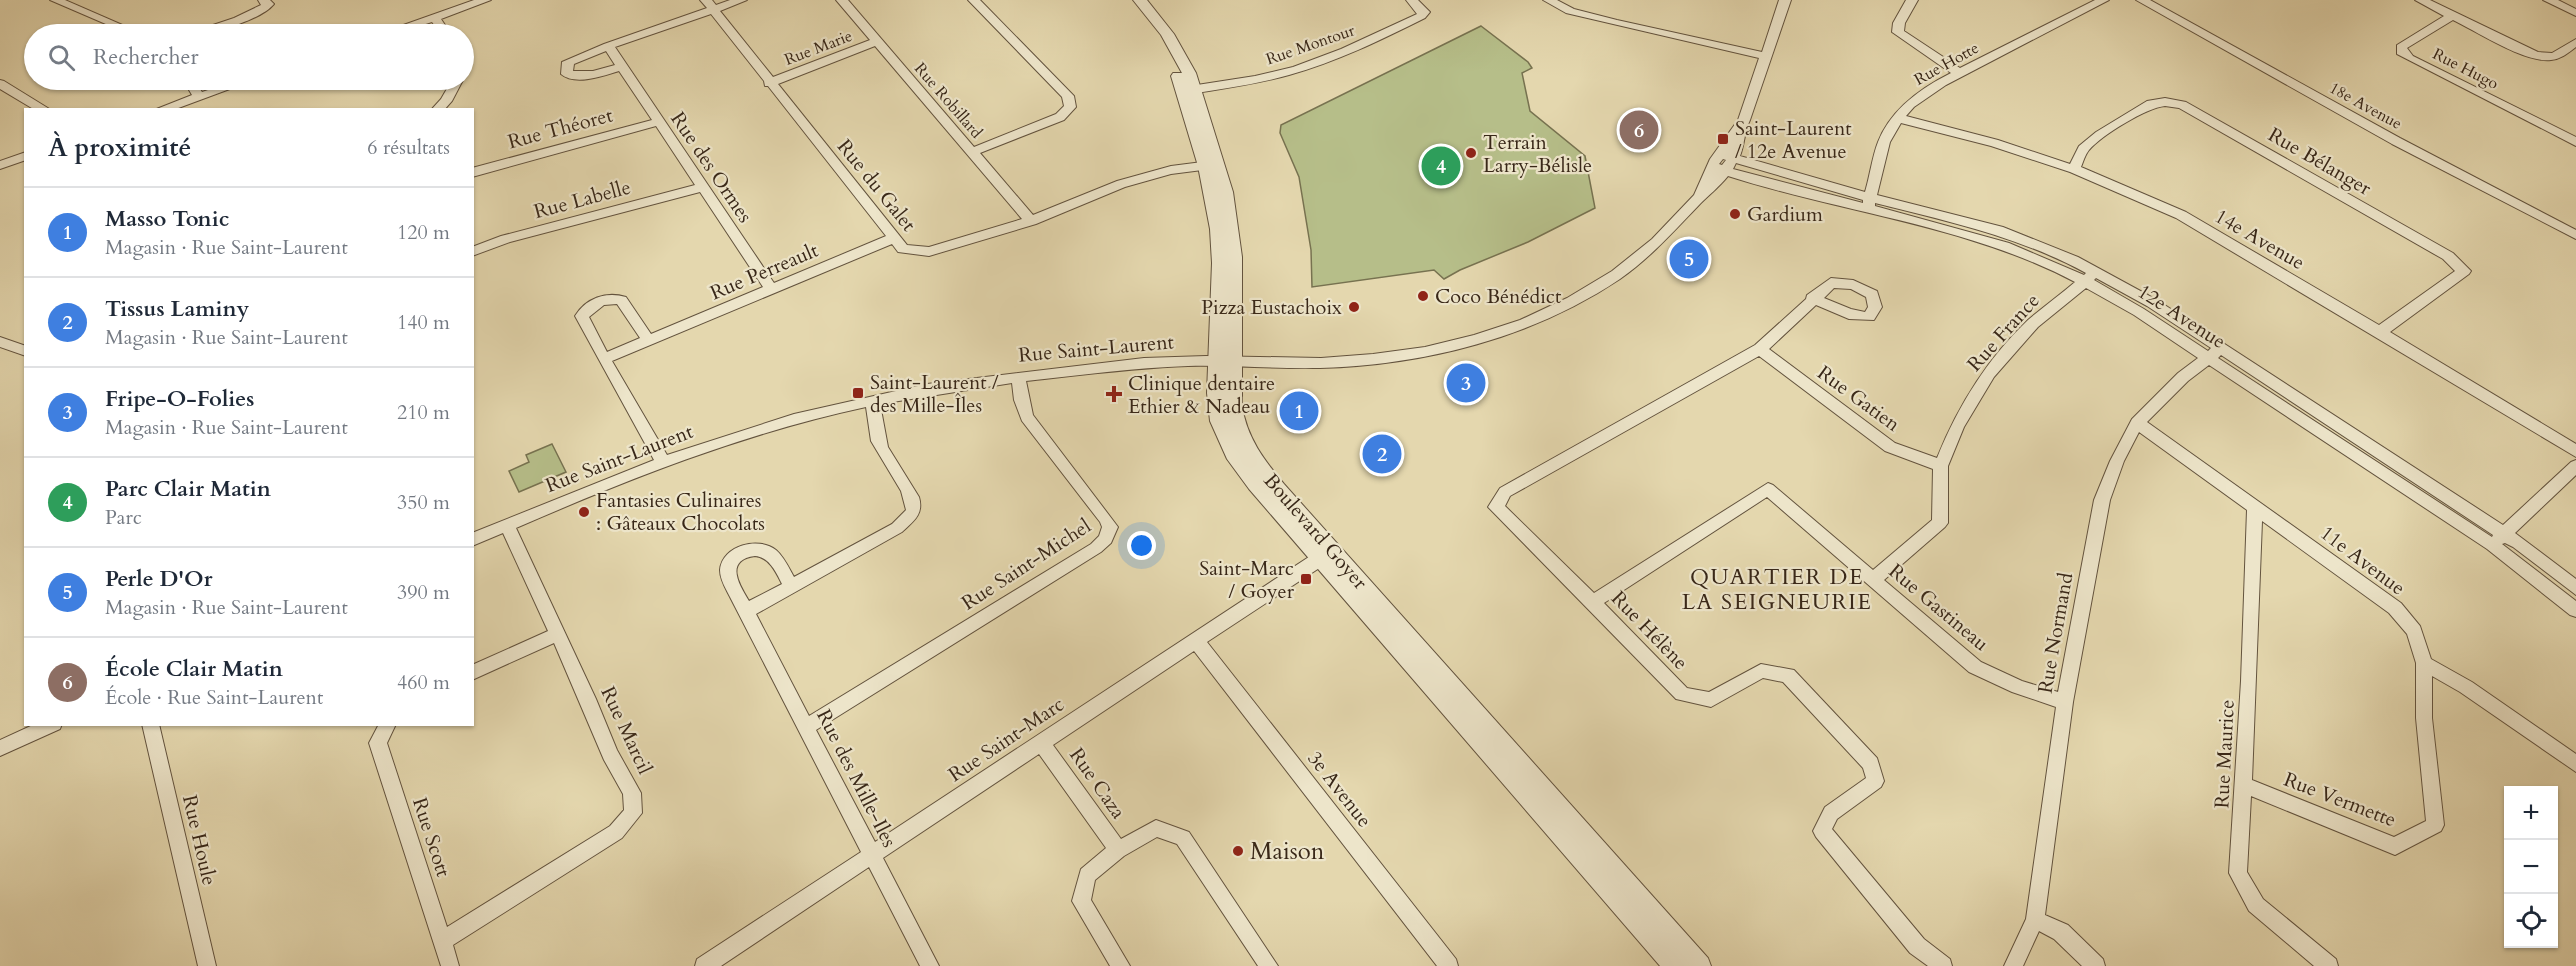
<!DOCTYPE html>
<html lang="fr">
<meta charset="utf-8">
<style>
:root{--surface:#fff;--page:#f2f2f3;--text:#1f2937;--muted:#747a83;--line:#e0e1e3;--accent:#8f2418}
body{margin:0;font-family:Cardo,serif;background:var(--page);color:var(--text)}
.controls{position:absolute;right:18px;bottom:18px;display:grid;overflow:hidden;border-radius:0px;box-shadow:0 2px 4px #0004}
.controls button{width:54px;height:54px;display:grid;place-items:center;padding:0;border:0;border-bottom:2px solid var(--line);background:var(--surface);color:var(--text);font:30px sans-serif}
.you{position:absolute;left:1142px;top:546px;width:21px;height:21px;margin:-15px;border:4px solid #fff;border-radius:50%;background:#1a73e8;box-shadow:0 0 0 9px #1a73e833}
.badge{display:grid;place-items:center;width:39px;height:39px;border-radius:50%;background:var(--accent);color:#fff;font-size:20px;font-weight:700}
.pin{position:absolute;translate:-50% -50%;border:3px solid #fff;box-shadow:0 2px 6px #0006}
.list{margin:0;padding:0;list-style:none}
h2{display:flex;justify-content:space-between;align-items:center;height:78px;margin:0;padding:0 24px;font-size:26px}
h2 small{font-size:20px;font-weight:400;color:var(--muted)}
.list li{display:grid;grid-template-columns:39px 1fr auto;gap:18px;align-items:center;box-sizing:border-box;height:90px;padding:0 24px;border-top:2px solid var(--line)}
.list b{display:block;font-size:22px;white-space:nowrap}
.list p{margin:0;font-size:20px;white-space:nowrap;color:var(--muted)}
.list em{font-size:20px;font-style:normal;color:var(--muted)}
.icon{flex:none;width:33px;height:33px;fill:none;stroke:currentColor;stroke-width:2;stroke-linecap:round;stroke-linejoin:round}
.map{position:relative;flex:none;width:2576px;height:966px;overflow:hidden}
.search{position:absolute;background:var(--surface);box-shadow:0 2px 4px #0004;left:24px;top:24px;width:450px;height:66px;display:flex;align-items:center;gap:15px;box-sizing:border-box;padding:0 21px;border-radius:33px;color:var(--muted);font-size:22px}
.panel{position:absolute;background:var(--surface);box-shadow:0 2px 4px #0004;left:24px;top:108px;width:450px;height:618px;border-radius:0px}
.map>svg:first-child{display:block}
.green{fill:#b6be89;stroke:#777250;stroke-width:1.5}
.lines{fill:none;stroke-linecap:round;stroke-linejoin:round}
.minor-casing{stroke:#63533e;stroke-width:2}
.tertiary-casing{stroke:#63533e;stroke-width:2}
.minor{fill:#ede5ca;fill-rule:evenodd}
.tertiary{fill:#ede5ca;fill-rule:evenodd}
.poi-dot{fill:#8f2418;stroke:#ede5ca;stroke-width:2}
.labels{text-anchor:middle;stroke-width:4.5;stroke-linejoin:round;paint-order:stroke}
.far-street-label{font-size:16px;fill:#382718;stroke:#ede5ca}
.street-label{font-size:20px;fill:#382718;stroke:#ede5ca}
.poi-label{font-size:20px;fill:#382718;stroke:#ede5ca;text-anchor:start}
.quarter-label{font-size:22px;letter-spacing:1.5px;fill:#382718;stroke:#ede5ca}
.near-poi-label{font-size:24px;fill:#382718;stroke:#ede5ca;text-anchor:start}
</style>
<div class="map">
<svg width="2576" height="966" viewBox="0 0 2576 966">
<rect width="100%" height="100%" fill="#e4d7ae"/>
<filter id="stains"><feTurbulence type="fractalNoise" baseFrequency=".00333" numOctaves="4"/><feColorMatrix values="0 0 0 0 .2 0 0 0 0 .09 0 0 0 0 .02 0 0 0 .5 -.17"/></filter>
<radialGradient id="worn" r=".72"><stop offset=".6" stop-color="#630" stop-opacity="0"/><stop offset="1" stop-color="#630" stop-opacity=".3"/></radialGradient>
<!-- green -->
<path class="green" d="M1481,26L1528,62L1532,68L1522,73L1530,111L1585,156L1595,208L1528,242L1460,270L1444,279L1434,270L1312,287L1311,250L1299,177L1280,133L1281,125Z
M552,444L566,472L519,492L509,471L529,462L526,455Z"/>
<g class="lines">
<defs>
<path id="minor" d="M50,0H65L143,34H129Z
M258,0H270L274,4C260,21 207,36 186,34L234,18L261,5Z
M474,0H491L441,19L451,34H441L432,22L394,34H378Z
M700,0H712L716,5L730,0H747L720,11L773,77L870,40L836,0H848L974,147L1056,114L1064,106L1062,97L968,0H980L1074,96L1076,107L1064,120L980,153L1033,215L1117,181L1171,166L1218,160L1224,164L1218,168L1171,174L1125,187L1036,224L929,256L898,252L892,244L612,361L667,455L794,414L927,384L1144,358L1206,356L1321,358L1373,354L1425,347L1474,335L1520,320L1567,298L1612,271L1652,239L1694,195L1710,159L1738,120L1759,58L1566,13L1543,0H1557L1574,9L1617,20L1762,52L1779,0H1791L1750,120C1744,132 1745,143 1740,156L1865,192C1870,176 1872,157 1878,142C1891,109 1921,88 1951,73L1892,32L1893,23L1906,0H1918L1905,23L1904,31L1960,68L2095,0H2109L1946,85L1914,107L1906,116L1998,140L2070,164L2079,146L2096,132L2147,101L2165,98L2186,102L2453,253L2471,271L2469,274L2390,332L2576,444V457L2176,218L2070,172L1991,146L1901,123L1890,142L1877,195L2003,227L2078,257L2157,300L2503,525L2571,462L2576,460V475L2515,533L2576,579V595L2513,547L2505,543L2502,544L2576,601V617L2570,615L2487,549L2209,365L2188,381L2147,422L2401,603L2420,626L2431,659L2472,682L2576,754V772L2460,692L2432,676V718L2444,825L2441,831L2395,855L2251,796L2247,872L2263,899L2336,959L2338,966H2314L2249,911L2229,873L2241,681L2247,510L2139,432L2124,461L2110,500L2073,702L2045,915L2068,925L2103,959L2105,966H2082L2054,939L2039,931L2023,966H2004L2026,919L2056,707L2012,692L1969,672L1767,497L1604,603L1687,688L1709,692L1761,664L1794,670L1877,758L1884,781L1881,787L1837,819L1832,829L1924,939L1950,959L1952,966H1928L1910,953L1816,837L1813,831L1825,807L1866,778L1863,768L1783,682L1763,678L1711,707L1676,699L1488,507L1500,488L1755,345L1806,299L1807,295L1831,278L1853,280L1877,291L1882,307L1874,320L1849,319L1816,305L1769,349L1895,443L1937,458C1958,406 1987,359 2028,320C2043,307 2060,295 2075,282C1967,225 1843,213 1728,176C1719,187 1709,195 1699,205C1674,231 1650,258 1620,279C1532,338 1425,365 1320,368C1276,369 1232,365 1188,366C1134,368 1080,375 1026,381L1033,415L1115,523L1118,527L1111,543L1101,552L816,730L875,842L1324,547L1330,546L1336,547L1338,552L1336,557L1207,642L1456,959L1458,966H1437L1194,651L1053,745L1121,839L1156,820L1189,832L1278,966H1258L1177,844L1157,837L1124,856L1095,880L1091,900L1130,966H1110L1072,901L1081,869L1106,848L1039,754L883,858L939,966H920L869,867L721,966H695L697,959L861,852L730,597C726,589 720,580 720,570C722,545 759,536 776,550C784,557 789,568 794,577L892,524L906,510L901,491L871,441L866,407C745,433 629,479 516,528L596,699L617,750L641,793L642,813L622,838L453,945L459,966H441L369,743L379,724H396L387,743L447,927L610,826L624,810L623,794L604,760L554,643L472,680V665L548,631L503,533L472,546V533L654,460L575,316C586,298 606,291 626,297L651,334L763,287L700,192L510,242L472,256V247L501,236L695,185L656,126L472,177V168L652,120L619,71C603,76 575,86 561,74L562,62L604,44L707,8ZM711,14L764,81L765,86H768L886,236L774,283L615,47ZM875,46L1022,219L929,247L907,245L778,84ZM606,51L615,65L593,71H573L574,64ZM2165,106L2179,108L2443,259L2455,271L2379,325L2186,212L2081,167C2083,162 2085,155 2089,150C2102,135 2146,108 2165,106ZM1723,159L1726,160L1722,165L1719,164ZM1736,163L1863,200V203L1733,169ZM1875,203C1947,221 2020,237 2086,273L2084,275L2009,243L1875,206ZM2096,278L2147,306L2211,348L2208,351L2144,309L2094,280ZM1834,288L1851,289L1866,297L1868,307L1865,312L1851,309L1824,298ZM2086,288L2134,315L2198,358L2178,373L2132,419L2110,461L2094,500L2058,692L2022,681L1981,662L1884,580L1945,527L1948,523V466L1964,427L1994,377L2038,327ZM617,304L640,338L607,352L589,317L604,305ZM2221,355L2493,535L2492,537L2218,358ZM1759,356L1885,451L1933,469L1932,520L1873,570L1773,485L1768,483L1594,593L1505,506L1510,496ZM1012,383L1014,400L1022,421L1100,522L1102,527L1099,536L1091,544L809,716L756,614L902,532C914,521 924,514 919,497L888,447L880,404ZM2262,521L2389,613L2407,634L2416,663V718L2426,821L2394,837L2252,780ZM755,556C769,557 776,572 782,584L749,601C739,585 724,560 755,556Z
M1406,0H1418L1430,12L1425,18C1381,40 1336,62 1289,75C1254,85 1219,89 1184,95L1178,91L1184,87L1255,76L1293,67L1341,49L1417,14Z
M2136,0H2150L2400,138L2576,230V239L2392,144Z
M2415,0H2430L2538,52L2552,53L2576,39V47C2568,53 2561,59 2551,60C2524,63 2478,32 2453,20L2407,48L2413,56L2576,137V146L2397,54V45L2444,16Z
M2543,0H2558L2576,9V16Z
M0,80L4,81L51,110H35L0,89Z
M183,80H194L202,92L238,80H254L173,110H154L192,95Z
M452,80H463L452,101L444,110H431L441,99Z
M26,152V160L0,169V161Z
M0,337L26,346V356L0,347Z
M35,724H62L60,729L0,756V740Z
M142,724H159L216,966H198Z"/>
<path id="tertiary" d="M1133,0H1147L1174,34L1196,73L1233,192L1242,257V406C1247,438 1264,460 1284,484L1708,958L1711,966H1660L1249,489L1227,459L1210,421L1207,393L1212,263L1210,229L1198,166L1171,76L1173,73H1182L1161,35Z"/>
</defs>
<!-- minor casing -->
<use href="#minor" class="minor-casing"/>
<!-- tertiary casing -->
<use href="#tertiary" class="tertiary-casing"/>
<!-- minor -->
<use href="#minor" class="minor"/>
<!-- tertiary -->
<use href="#tertiary" class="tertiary"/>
</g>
<!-- markers -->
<g class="poi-dot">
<rect x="1717" y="133" width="12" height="12" rx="3"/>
<circle cx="1471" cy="153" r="6"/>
<circle cx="1735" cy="214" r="6"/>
<circle cx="1423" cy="296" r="6"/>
<circle cx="1354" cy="307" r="6"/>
<rect x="852" y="387" width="12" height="12" rx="3"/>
<path d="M1111 385h6v6h6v6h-6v6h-6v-6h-6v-6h6z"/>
<circle cx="584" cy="512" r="6"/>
<rect x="1300" y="573" width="12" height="12" rx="3"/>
<circle cx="1238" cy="851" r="6"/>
</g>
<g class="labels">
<!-- far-street labels -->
<g class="far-street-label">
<text transform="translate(1310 44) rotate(-19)" y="6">Rue Montour</text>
<text transform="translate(818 47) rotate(-21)" y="6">Rue Marie</text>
<text transform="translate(1946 63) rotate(-29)" y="6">Rue Hotte</text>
<text transform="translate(2466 68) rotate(27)" y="6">Rue Hugo</text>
<text transform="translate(949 100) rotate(49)" y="6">Rue Robillard</text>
<text transform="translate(2366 105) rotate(29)" y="6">18e Avenue</text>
</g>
<!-- street labels -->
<g class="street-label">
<text transform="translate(560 128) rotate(-15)" y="7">Rue Théoret</text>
<text transform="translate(2320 161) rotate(30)" y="7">Rue Bélanger</text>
<text transform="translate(712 167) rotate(56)" y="7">Rue des Ormes</text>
<text transform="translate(877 185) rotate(51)" y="7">Rue du Galet</text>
<text transform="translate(582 199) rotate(-15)" y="7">Rue Labelle</text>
<text transform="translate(2260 239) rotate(30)" y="7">14e Avenue</text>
<text transform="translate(764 271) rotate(-23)" y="7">Rue Perreault</text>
<text transform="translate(2182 316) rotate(33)" y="7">12e Avenue</text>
<text transform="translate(2003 332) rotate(-48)" y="7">Rue France</text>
<text transform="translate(1096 348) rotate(-5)" y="7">Rue Saint-Laurent</text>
<text transform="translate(1859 398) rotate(36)" y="7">Rue Gatien</text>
<text transform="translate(619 458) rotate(-21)" y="7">Rue Saint-Laurent</text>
<text transform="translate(1316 531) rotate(49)" y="7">Boulevard Goyer</text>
<text transform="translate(2363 560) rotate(37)" y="7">11e Avenue</text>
<text transform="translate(1026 564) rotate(-33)" y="7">Rue Saint-Michel</text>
<text transform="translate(1939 607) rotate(40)" y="7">Rue Gastineau</text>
<text transform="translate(1650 630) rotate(46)" y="7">Rue Hélène</text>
<text transform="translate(2055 633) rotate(-80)" y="7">Rue Normand</text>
<text transform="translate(627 730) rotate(65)" y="7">Rue Marcil</text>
<text transform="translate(1006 739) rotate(-34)" y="7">Rue Saint-Marc</text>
<text transform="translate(2224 754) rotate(-87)" y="7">Rue Maurice</text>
<text transform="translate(857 778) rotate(63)" y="7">Rue des Mille-Iles</text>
<text transform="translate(1098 783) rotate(55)" y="7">Rue Caza</text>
<text transform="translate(1340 789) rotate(52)" y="7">3e Avenue</text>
<text transform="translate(2340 799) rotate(21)" y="7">Rue Vermette</text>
<text transform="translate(432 837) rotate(72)" y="7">Rue Scott</text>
<text transform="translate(200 840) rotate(77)" y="7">Rue Houle</text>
</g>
<!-- poi labels -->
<g class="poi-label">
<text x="1735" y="135">Saint-Laurent<tspan x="1735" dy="23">/ 12e Avenue</tspan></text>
<text x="1483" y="149">Terrain<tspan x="1483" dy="23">Larry-Bélisle</tspan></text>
<text x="1747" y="221">Gardium</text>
<text x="1435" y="303">Coco Bénédict</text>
<text x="1342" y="314" text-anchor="end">Pizza Eustachoix</text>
<text x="870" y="389">Saint-Laurent /<tspan x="870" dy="23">des Mille-Îles</tspan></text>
<text x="1128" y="390">Clinique dentaire<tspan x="1128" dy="23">Ethier &amp; Nadeau</tspan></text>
<text x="596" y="507">Fantasies Culinaires<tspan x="596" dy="23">: Gâteaux Chocolats</tspan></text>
<text x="1294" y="575" text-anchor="end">Saint-Marc<tspan x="1294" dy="23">/ Goyer</tspan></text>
</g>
<!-- quarter labels -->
<g class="quarter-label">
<text x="1777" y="584">QUARTIER DE<tspan x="1777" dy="25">LA SEIGNEURIE</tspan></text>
</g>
<!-- near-poi labels -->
<g class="near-poi-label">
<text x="1250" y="859">Maison</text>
</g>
</g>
<rect width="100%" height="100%" filter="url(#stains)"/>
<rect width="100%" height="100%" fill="url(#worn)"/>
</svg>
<div class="controls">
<button>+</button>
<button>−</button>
<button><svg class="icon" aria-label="locate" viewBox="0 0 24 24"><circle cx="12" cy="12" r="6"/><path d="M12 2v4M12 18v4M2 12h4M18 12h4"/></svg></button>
</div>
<div class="you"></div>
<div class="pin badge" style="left:1299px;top:411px;background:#3f7fe0">1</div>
<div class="pin badge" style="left:1382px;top:454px;background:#3f7fe0">2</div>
<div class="pin badge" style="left:1466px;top:383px;background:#3f7fe0">3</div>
<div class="pin badge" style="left:1441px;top:166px;background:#2e9e5b">4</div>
<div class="pin badge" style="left:1689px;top:259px;background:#3f7fe0">5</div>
<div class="pin badge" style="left:1639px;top:130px;background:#8d6e63">6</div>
<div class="search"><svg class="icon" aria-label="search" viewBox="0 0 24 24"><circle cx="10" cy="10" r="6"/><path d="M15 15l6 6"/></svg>Rechercher</div>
<section class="panel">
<h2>À proximité<small>6 résultats</small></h2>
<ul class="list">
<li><span class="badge" style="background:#3f7fe0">1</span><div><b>Masso Tonic</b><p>Magasin · Rue Saint-Laurent</p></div><em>120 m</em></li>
<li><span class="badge" style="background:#3f7fe0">2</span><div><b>Tissus Laminy</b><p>Magasin · Rue Saint-Laurent</p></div><em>140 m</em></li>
<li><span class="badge" style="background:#3f7fe0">3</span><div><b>Fripe-O-Folies</b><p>Magasin · Rue Saint-Laurent</p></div><em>210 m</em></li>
<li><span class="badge" style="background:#2e9e5b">4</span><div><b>Parc Clair Matin</b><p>Parc</p></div><em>350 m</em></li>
<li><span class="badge" style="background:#3f7fe0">5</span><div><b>Perle D'Or</b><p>Magasin · Rue Saint-Laurent</p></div><em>390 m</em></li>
<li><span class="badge" style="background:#8d6e63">6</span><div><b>École Clair Matin</b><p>École · Rue Saint-Laurent</p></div><em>460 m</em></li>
</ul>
</section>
</div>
